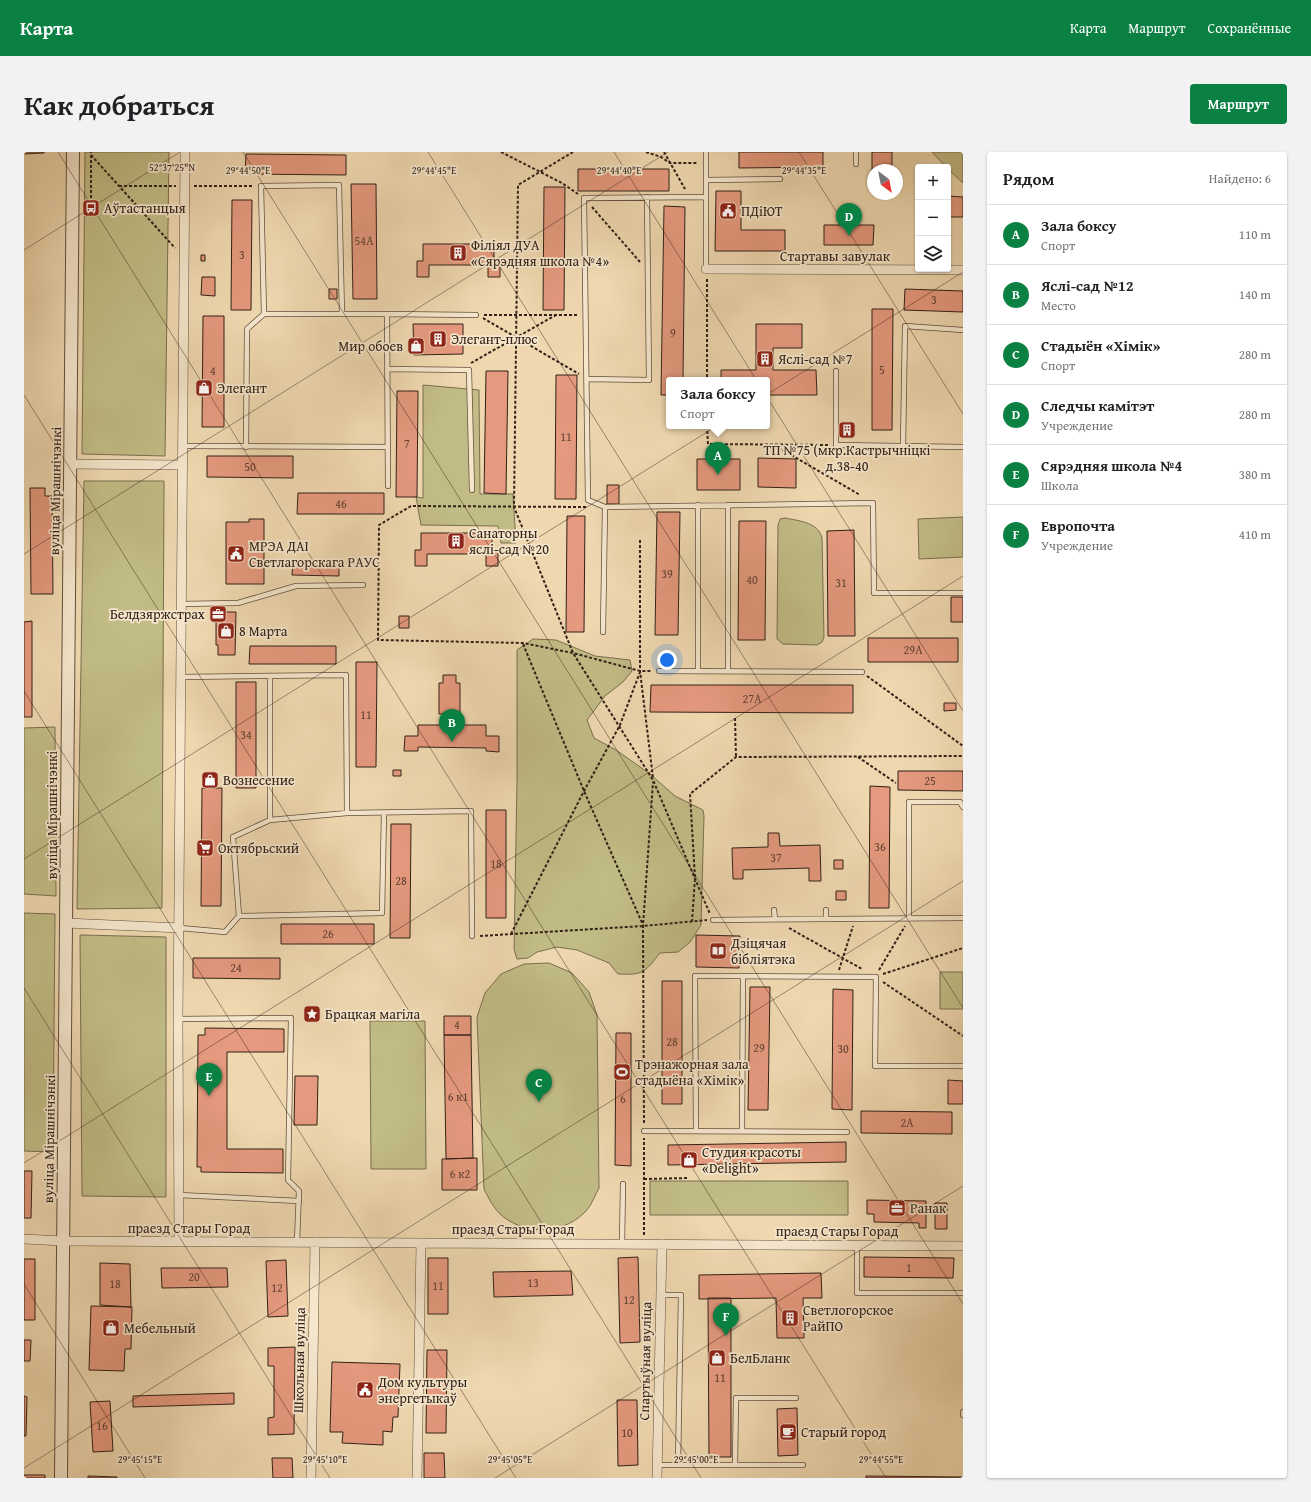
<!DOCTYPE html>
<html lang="ru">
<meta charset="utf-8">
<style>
:root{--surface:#fff;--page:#f2f2f2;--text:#202124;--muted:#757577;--line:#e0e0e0;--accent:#0b8043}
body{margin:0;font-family:"Gentium Book Plus",serif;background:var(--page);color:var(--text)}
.controls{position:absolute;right:12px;top:12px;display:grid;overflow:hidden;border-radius:4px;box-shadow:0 1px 3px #0004}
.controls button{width:36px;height:36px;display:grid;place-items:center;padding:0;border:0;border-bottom:1px solid var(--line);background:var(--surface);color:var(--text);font:20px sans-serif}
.compass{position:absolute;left:843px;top:12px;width:36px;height:36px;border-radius:50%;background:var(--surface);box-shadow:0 1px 3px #0004;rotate:148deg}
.you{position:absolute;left:643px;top:508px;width:14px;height:14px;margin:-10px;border:3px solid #fff;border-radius:50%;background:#1a73e8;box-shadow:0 0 0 6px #1a73e833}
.badge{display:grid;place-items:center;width:26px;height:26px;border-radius:50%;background:var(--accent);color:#fff;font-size:13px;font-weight:700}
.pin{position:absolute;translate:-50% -33px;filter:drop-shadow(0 1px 2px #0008)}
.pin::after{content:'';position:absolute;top:21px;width:14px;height:12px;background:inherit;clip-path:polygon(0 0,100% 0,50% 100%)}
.popup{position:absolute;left:642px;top:225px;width:104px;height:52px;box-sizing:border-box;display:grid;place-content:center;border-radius:4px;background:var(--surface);filter:drop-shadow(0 1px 3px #0005);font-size:13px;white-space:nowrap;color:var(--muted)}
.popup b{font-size:15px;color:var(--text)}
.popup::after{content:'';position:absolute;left:50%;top:100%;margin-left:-8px;border:8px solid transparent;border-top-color:var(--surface)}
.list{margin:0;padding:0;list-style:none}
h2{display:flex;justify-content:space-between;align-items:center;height:52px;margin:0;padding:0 16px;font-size:17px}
h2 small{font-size:13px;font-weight:400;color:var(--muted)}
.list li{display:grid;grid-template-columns:26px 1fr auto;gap:12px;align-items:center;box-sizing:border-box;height:60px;padding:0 16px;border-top:1px solid var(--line)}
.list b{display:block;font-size:15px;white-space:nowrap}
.list p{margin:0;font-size:13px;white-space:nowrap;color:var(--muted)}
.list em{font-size:13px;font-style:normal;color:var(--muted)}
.icon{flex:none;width:22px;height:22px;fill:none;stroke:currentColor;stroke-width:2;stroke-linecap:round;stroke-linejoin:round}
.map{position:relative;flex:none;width:939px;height:1326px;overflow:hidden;border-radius:4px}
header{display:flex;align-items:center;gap:24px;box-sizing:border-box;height:56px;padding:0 20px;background:var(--accent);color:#fff}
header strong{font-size:19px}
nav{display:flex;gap:22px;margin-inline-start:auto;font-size:14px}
.intro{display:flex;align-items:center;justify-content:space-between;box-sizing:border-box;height:96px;padding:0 24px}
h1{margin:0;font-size:28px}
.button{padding:10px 18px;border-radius:4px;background:var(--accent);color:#fff;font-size:14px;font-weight:700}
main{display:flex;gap:24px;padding:0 24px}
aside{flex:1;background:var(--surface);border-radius:4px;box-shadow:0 1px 3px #0004}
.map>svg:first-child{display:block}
.green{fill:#c1bc86;stroke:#7a6e4e}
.building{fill:#e5997e;stroke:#322117}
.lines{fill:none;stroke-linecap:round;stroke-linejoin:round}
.service-casing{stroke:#614f3d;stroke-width:6}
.minor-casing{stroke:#614f3d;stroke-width:10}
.tertiary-casing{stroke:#614f3d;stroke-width:14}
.path{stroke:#322117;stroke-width:2;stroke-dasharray:3 2;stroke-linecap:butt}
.service{stroke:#f5e6cc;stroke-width:4.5}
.minor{stroke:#f5e6cc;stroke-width:9}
.tertiary{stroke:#f5e6cc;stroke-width:12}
.ticks{fill:none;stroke:#322117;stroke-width:1;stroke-opacity:0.45}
.labels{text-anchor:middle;stroke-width:3.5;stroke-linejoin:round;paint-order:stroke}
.number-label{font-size:12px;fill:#5f3f31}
.poi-label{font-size:14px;fill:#322117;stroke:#f5e6cc;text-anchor:start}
.street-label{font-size:14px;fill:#322117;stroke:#f5e6cc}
.ticks-label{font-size:10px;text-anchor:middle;fill:#322117;stroke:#f5e6cc;stroke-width:3.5;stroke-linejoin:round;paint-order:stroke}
</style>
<header>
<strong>Карта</strong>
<nav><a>Карта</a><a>Маршрут</a><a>Сохранённые</a></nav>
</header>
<div class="intro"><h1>Как добраться</h1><a class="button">Маршрут</a></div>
<main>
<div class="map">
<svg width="939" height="1326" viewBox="0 0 939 1326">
<rect width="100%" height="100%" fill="#efd8b0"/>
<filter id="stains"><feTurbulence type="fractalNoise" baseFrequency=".005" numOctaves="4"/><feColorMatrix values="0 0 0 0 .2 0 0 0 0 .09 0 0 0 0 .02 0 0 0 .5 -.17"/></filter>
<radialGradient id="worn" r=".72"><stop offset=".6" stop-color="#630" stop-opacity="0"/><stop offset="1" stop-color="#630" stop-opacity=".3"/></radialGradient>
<!-- green -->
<path class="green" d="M61,0H145L141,304L58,302Z
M908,0H939V31L924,17V15H922Z
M399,233L455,238L456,342H489L492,391H477L474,374L397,373L392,345L399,346Z
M60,329H140L138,756L53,757Z
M939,365V405L895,407L894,367Z
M761,366C775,369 794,370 798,386L800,485L798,490L793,493L759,492L753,487L754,373L756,367Z
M509,487L532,488L571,504L606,508L608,519L599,530L581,544L563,568L570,586L592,598L626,622L651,644L679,658L680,664L677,773L666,790L654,800L636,801C620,821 620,823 594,822L585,811L553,798L533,795L513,800L504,806L493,807L490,797L493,629V498Z
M31,575L32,744L0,742V576Z
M0,761L31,762L29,1000L0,999Z
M56,783L142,785V1045L58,1044Z
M525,811L548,821L565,840L573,863L575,1036C571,1043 568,1052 563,1058C543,1080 509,1084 484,1068C472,1061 466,1049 460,1037L453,865L461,841L477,822L500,812Z
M916,820H939V857H916Z
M346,869H401L402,1017H347Z
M626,1029H824V1063H626Z"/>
<!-- building -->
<path class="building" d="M0,0H20V1L0,2Z
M715,0H799V15L715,16Z
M848,0H868V18H849L848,21Z
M222,2L322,3V23L221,22Z
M554,17H645V39H554Z
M327,32H352L353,147H329Z
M520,35H541L540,158H519Z
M692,39H717V78H761V99H691Z
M924,44L939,45V65H924Z
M208,48H228L227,158H207Z
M640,54L661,55L659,228H645V243H637Z
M800,73H850L849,93H800Z
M399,92H470V109H476V125H464V113H405V125H393V109H399Z
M177,103H181V109H177Z
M178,125H191V144L177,143Z
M305,137H313V147H305Z
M881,137L939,139V160L880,158Z
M848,157H869L868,278H848Z
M179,164H200V275H178Z
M389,172H439V202L390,203Z
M732,172H778V196H749V218H792L793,243H743V228H697V218H732Z
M462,219H484L482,342L460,341Z
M532,223H553L552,347H531Z
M373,239H394L393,345H372Z
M816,274H829V282H816Z
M183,304H269V326L183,325Z
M734,306L772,307V336L734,335Z
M673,307H716V338H673Z
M583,333H595V352H583Z
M6,336H21V344H28L29,442H7Z
M274,341H360V362H273Z
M633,360H656L654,483H631Z
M543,364H561L560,480H542Z
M225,367H240V432H202V370H225Z
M715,369H742L741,488H714Z
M830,378L831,484H804L803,379Z
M397,381H468V398H474V414H462V402H403V414H391V398H397Z
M269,411H315V424L268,423Z
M927,445H939V470H927Z
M197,458V465H192V459Z
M199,460H212L211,503H194V493H192V466H199Z
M375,464H385V476H375Z
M8,469V565H0V470Z
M844,486H934V510H844Z
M226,494H312V512H225Z
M332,510H353L352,615H332Z
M419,523H432V531H436V562H415V531H419Z
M212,530H232V636H212Z
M627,533H829V561L626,560Z
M920,551H932V558L920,559Z
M394,573H462V584H475V600L462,599V596L394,595V599H380L381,584H394Z
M369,618H377V624H369Z
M874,619H939V639L874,638Z
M181,625H191V633H184V630H181Z
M846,634L866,635L865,756H845Z
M178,636H198L197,754H177Z
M462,658H482V766H462Z
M367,672H387L386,786H366Z
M744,681H755L756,694L796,693L797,729H785V716L719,718V727H709L708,696L744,695Z
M810,708H819V717H810Z
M812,739H822V748H812Z
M257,772H350V792H257Z
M672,783L716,784L715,816L672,815Z
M169,806H256V827L169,826Z
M638,829H658V952H638Z
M726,835H746L744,958H724Z
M809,837L829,838L828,958L808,957Z
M420,864H447V883H420Z
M181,876L260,877V900H203V997H259V1021L177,1020V1015H173L174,883H181Z
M592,881H607V1014L591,1013Z
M420,883H447L449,1006L422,1007Z
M271,924H294L293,973H270Z
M924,928L939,929V952H924Z
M837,959L928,960V982L837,981Z
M822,990V1010L644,1013V993Z
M453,1006V1038H418V1007Z
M0,1019H8L7,1066H0Z
M843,1048L902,1049V1076H895V1071L850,1070V1062H843Z
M911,1051H923V1077H911Z
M614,1105L616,1190L596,1191L594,1106Z
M840,1105L930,1106L929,1126L840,1125Z
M404,1106H424V1162H404Z
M0,1107H11V1168H0Z
M262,1108L264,1164L244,1165L242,1109Z
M76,1111L106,1112L107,1155L76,1153Z
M137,1116H203L204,1135L138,1136Z
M547,1119L549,1143L470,1145L469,1120Z
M797,1121L798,1146H779L780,1186H753L752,1146L675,1147V1123Z
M684,1146H707V1305H685Z
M67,1154L108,1155L107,1197H101L100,1219L65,1218Z
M0,1188H7L6,1209H0Z
M271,1195L270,1282L244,1283V1266L250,1265V1214H244V1196Z
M403,1198H423L422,1281H402Z
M308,1210L376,1212L374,1265H369L368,1280L359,1279V1293L318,1291L319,1280H306Z
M210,1241V1252L109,1255V1244Z
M0,1244L3,1245L2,1284H0Z
M593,1248H613L614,1313L594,1314Z
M86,1249L89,1299L69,1300L66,1250Z
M773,1256L774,1303L754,1304L753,1257Z
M400,1301H420L421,1326H400Z
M248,1306H268L269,1326H249Z
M0,1323H21V1326H0Z
M64,1324L93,1325V1326H64Z
M842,1324L939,1325V1326H842Z"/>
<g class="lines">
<defs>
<path id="service" d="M682,0V117
M832,0V12
M682,28L756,27
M240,162L237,34L315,33L318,162
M364,217L445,218L448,338
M812,219V293L939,295
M563,227L625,228L623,45
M158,294L363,295
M879,294L881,174L939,178
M222,295L223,177L240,162H363
M364,334L363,162L452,163
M581,355L849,351L850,441H939
M157,452L214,451L272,434L339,433
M579,480L581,355L564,348L560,46L682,45
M635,519L838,520
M674,519V353
M704,519V353
M246,524V668L323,661
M158,525L322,523L323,661L447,659L448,784
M246,668L209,685L215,764L358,761L360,661
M750,758L751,767
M802,758V767
M885,767V650H936L939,655
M689,768L939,766
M156,776L201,780L215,764
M154,867L267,866L264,1028L275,1039L273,1090
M620,979L823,980
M672,979L671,824H719
M718,979L719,824L852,825L851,914H939
M155,1043L275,1049
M598,1092L599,1032
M833,1093V1141H939
M637,1143H657L654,1313
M939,1260V1263
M633,1313H779
M711,1313L712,1246H772"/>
<path id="minor" d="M682,117L939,118
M46,312L157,313
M42,771L156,776
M0,1087L39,1089L939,1094
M155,1090L154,867L161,0
M287,1326L291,1090
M393,1326L397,1091
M633,1326L638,1092"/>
<path id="tertiary" d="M37,1326L49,0"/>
</defs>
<!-- service casing -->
<use href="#service" class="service-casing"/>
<!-- minor casing -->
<use href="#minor" class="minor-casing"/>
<!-- tertiary casing -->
<use href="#tertiary" class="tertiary-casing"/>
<!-- path -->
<path class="path" d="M477,0L538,31L554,42
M549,0L494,33L490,355L549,501L629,628L686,762
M622,0L637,5L646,11H674
M640,0L661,37
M67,3L151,96
M95,34H152
M170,34H230
M568,55L616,110
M67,56V0
M683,127V228
M460,163H555
M459,166L555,222
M447,211L532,163
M683,274L684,292L805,293
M750,293L836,343
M562,355L387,354L355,373L354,488L499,491L549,501L616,519H628
M616,388V519L629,626
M499,492L560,639L619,773
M843,524L939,594
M711,566L712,605
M834,605L872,631
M668,770L671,726L666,642L712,605L939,604
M765,776L838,817
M487,782L560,639L596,573L616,520
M456,784L619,774L683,768
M815,818L829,774
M855,818L881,774
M859,822L939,796
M859,830L939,884
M620,971L619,774L629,630
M620,1027L664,1026
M620,1083V986"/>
<!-- service -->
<use href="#service" class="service"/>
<!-- minor -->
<use href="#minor" class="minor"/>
<!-- tertiary -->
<use href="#tertiary" class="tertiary"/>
</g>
<!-- ticks -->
<path class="ticks" d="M34,0L862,1326M219,0L939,1152M404,0L939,856M590,0L939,559M775,0L939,262M0,98L156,0M0,243L677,1326M0,402L644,0M0,539L492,1326M0,707L939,120M0,836L306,1326M0,1011L939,424M0,1132L121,1326M0,1316L939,729M471,1326L939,1034"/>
<!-- icons -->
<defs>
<symbol id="bus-square" viewBox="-11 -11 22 22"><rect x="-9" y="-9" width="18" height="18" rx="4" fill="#8f2418" stroke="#f5e6cc"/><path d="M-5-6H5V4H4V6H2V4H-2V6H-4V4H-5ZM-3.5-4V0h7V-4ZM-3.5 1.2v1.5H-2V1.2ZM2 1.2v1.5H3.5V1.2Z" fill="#fff"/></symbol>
<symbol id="civic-square" viewBox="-11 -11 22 22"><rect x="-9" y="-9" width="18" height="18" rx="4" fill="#8f2418" stroke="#f5e6cc"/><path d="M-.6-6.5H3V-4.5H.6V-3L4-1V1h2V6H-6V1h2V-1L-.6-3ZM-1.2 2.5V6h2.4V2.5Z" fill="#fff"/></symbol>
<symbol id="building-square" viewBox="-11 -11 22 22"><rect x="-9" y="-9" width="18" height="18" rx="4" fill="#8f2418" stroke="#f5e6cc"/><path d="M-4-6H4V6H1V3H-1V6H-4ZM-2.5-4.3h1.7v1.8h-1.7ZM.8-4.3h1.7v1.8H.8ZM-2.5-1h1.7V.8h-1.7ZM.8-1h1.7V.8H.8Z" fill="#fff"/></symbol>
<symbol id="shop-square" viewBox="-11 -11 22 22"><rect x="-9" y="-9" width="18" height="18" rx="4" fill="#8f2418" stroke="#f5e6cc"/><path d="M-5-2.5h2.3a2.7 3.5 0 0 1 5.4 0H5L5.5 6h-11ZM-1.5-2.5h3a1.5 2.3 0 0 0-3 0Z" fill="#fff"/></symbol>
<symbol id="office-square" viewBox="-11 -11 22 22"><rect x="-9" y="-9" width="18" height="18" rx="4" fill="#8f2418" stroke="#f5e6cc"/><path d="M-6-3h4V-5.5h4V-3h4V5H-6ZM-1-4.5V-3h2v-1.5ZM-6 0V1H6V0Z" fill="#fff"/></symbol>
<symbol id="supermarket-square" viewBox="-11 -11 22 22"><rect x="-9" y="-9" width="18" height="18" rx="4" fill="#8f2418" stroke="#f5e6cc"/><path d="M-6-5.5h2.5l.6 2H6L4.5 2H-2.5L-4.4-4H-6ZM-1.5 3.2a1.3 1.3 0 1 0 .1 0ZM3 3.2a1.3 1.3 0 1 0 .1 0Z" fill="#fff"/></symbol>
<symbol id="library-square" viewBox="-11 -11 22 22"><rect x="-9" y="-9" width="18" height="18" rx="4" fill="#8f2418" stroke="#f5e6cc"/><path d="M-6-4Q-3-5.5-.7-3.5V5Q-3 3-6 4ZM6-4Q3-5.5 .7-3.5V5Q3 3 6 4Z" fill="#fff"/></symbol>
<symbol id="sight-square" viewBox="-11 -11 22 22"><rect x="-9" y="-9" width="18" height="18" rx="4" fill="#8f2418" stroke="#f5e6cc"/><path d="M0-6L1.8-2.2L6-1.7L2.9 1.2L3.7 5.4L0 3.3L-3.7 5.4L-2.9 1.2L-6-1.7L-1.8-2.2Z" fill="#fff"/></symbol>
<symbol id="stadium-square" viewBox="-11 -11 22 22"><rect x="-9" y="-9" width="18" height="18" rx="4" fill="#8f2418" stroke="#f5e6cc"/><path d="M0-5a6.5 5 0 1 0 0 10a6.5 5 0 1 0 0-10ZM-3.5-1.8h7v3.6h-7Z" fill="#fff"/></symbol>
<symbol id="cafe-square" viewBox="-11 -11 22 22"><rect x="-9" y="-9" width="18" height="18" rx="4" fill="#8f2418" stroke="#f5e6cc"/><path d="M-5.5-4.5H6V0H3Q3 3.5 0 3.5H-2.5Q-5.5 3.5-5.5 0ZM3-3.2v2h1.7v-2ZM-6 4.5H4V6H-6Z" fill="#fff"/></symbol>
</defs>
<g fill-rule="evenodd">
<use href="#bus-square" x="57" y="46" width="20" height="20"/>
<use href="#civic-square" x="694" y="49" width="20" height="20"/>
<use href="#building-square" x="424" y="91" width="20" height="20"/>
<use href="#building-square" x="404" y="177" width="20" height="20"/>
<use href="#shop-square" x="382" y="184" width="20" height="20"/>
<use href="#building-square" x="731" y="197" width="20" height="20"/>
<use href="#shop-square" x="170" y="226" width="20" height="20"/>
<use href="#building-square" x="813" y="268" width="20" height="20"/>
<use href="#building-square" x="422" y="379" width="20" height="20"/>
<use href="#civic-square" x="202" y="392" width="20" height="20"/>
<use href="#office-square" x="184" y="452" width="20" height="20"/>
<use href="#shop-square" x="192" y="469" width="20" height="20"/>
<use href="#shop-square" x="176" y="618" width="20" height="20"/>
<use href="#supermarket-square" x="171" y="686" width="20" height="20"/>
<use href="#library-square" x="684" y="789" width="20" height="20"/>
<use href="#sight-square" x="278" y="852" width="20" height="20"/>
<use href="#stadium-square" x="588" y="910" width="20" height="20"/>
<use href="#shop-square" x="655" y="998" width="20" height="20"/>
<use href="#office-square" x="863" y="1046" width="20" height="20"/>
<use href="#building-square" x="756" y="1156" width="20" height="20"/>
<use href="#shop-square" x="77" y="1166" width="20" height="20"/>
<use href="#shop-square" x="683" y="1196" width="20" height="20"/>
<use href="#civic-square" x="331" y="1228" width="20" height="20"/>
<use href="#cafe-square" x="754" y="1270" width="20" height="20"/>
</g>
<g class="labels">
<!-- number labels -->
<g class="number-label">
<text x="340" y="93">54А</text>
<text x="218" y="107">3</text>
<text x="910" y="152">3</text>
<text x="649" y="185">9</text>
<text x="858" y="222">5</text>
<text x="189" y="223">4</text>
<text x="542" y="289">11</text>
<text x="383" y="296">7</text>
<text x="226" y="319">50</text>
<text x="317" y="356">46</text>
<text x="643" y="426">39</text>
<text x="728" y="432">40</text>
<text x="817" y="435">31</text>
<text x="889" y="502">29А</text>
<text x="728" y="551">27А</text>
<text x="342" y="567">11</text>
<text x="222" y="587">34</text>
<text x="906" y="633">25</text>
<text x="856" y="699">36</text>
<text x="752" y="710">37</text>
<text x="472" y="716">18</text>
<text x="377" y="733">28</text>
<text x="304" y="786">26</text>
<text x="212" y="820">24</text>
<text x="433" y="877">4</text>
<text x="648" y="894">28</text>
<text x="735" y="900">29</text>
<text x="819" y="901">30</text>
<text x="434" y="949">6 к1</text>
<text x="599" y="951">6</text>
<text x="883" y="975">2А</text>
<text x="436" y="1026">6 к2</text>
<text x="885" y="1120">1</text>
<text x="170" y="1129">20</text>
<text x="509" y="1135">13</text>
<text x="91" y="1136">18</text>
<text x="414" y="1138">11</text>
<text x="253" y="1140">12</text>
<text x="605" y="1152">12</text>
<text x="696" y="1230">11</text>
<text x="78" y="1278">16</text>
<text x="603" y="1285">10</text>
</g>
<!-- poi labels -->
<g class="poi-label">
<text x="80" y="61">Аўтастанцыя</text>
<text x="717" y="64">ПДіЮТ</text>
<text x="447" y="98">Філіял ДУА<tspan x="447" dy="16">«Сярэдняя школа №4»</tspan></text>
<text x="427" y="192">Элегант-плюс</text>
<text x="379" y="199" text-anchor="end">Мир обоев</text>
<text x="754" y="212">Яслі-сад №7</text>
<text x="193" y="241">Элегант</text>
<text x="823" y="303" text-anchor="middle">ТП №75 (мкр.Кастрычніцкі<tspan x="823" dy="16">д.38-40</tspan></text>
<text x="445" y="386">Санаторны<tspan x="445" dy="16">яслі-сад №20</tspan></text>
<text x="225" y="399">МРЭА ДАІ<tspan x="225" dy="16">Светлагорскага РАУС</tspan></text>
<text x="181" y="467" text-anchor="end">Белдзяржстрах</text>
<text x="215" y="484">8 Марта</text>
<text x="199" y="633">Вознесение</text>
<text x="194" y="701">Октябрьский</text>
<text x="707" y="796">Дзіцячая<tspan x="707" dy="16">бібліятэка</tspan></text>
<text x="301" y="867">Брацкая магіла</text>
<text x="611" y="917">Трэнажорная зала<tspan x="611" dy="16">стадыёна «Хімік»</tspan></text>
<text x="678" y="1005">Студия красоты<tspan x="678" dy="16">«Delight»</tspan></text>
<text x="886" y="1061">Ранак</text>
<text x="779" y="1163">Светлогорское<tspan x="779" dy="16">РайПО</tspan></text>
<text x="100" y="1181">Мебельный</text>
<text x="706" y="1211">БелБланк</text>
<text x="354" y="1235">Дом культуры<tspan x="354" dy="16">энергетыкаў</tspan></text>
<text x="777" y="1285">Старый город</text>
</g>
<!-- street labels -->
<g class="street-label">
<text x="811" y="109">Стартавы завулак</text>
<text transform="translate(31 339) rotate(-89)" y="5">вуліца Мірашнічэнкі</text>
<text transform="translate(28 663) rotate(-90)" y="5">вуліца Мірашнічэнкі</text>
<text transform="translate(25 987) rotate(-89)" y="5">вуліца Мірашнічэнкі</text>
<text x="165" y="1081">праезд Стары Горад</text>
<text x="489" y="1082">праезд Стары Горад</text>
<text x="813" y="1084">праезд Стары Горад</text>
<text transform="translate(275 1208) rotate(-89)" y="5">Школьная вуліца</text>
<text transform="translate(621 1209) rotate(-89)" y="5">Спартыўная вуліца</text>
</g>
</g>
<g class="ticks-label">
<text x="148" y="19">52°37'25"N</text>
<text x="224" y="22">29°44'50"E</text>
<text x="410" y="22">29°44'45"E</text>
<text x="595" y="22">29°44'40"E</text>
<text x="780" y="22">29°44'35"E</text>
<text x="116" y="1311">29°45'15"E</text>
<text x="301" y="1311">29°45'10"E</text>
<text x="486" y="1311">29°45'05"E</text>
<text x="672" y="1311">29°45'00"E</text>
<text x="857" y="1311">29°44'55"E</text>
</g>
<rect width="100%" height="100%" filter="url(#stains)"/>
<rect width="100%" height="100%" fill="url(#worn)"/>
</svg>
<div class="controls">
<button>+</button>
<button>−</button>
<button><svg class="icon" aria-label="layers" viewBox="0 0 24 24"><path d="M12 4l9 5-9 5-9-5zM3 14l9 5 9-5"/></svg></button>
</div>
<svg class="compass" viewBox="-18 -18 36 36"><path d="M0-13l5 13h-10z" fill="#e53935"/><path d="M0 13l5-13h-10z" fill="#757577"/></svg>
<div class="you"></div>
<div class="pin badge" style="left:694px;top:323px">A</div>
<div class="popup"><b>Зала боксу</b>Спорт</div>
<div class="pin badge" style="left:428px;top:590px">B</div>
<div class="pin badge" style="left:515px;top:950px">C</div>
<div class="pin badge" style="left:825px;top:84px">D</div>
<div class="pin badge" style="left:185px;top:944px">E</div>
<div class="pin badge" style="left:702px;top:1184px">F</div>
</div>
<aside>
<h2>Рядом<small>Найдено: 6</small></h2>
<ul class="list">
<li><span class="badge">A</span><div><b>Зала боксу</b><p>Спорт</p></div><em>110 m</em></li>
<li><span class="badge">B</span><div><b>Яслі-сад №12</b><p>Место</p></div><em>140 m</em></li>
<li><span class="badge">C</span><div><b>Стадыён «Хімік»</b><p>Спорт</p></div><em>280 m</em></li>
<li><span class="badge">D</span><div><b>Следчы камітэт</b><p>Учреждение</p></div><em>280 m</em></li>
<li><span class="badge">E</span><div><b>Сярэдняя школа №4</b><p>Школа</p></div><em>380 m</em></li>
<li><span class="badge">F</span><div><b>Европочта</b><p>Учреждение</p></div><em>410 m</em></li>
</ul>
</aside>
</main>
